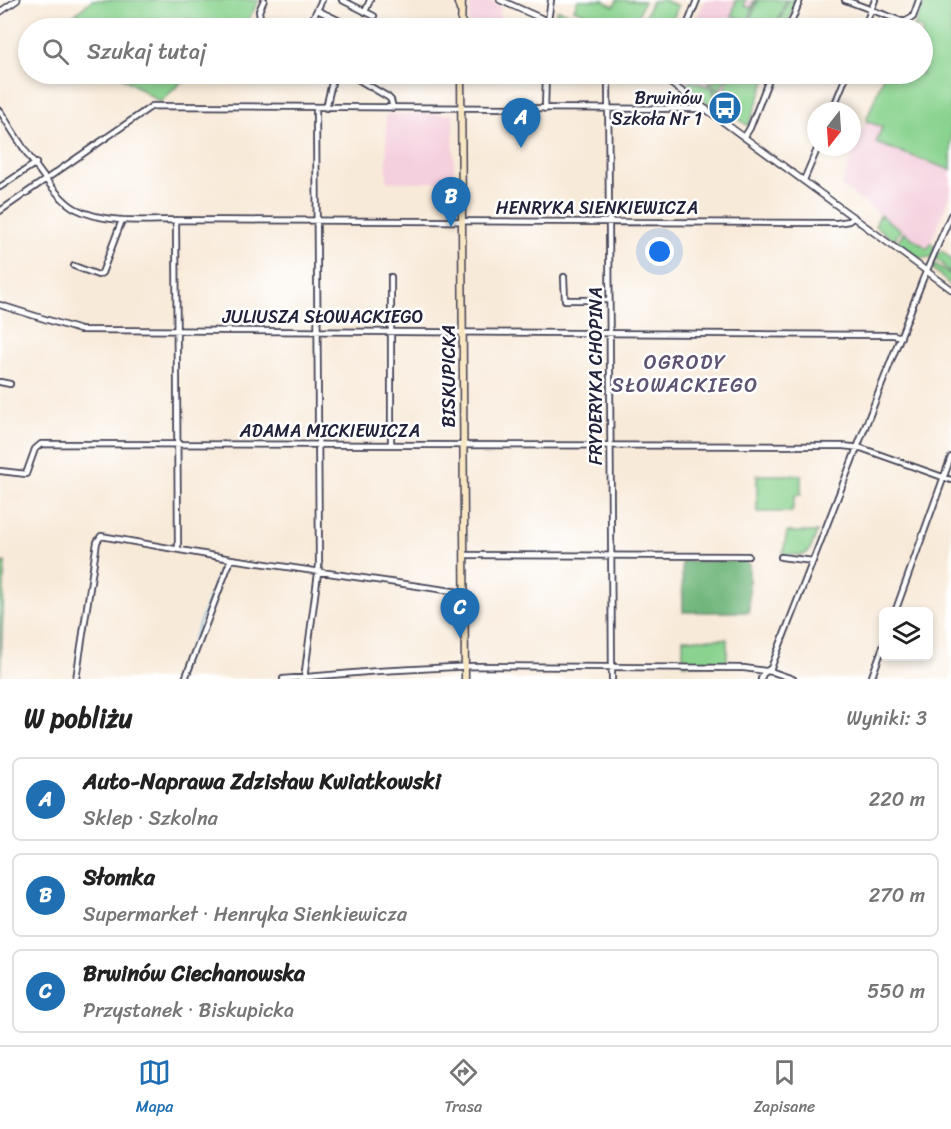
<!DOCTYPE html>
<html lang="pl">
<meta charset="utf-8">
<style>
:root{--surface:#fff;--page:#f6f6f6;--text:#222;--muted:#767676;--line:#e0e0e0;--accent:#1f6fb2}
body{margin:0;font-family:Sriracha,sans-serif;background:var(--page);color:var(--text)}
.controls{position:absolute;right:18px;bottom:18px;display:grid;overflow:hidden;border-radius:9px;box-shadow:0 3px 9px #0003}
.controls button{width:54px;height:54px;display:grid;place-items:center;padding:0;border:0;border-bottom:2px solid var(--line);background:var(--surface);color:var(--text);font:30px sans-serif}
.compass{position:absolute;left:807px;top:102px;width:54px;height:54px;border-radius:50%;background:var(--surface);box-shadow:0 3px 9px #0003;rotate:197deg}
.you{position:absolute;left:660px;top:252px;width:21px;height:21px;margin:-15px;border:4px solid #fff;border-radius:50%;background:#1a73e8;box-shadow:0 0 0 9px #1a73e833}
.badge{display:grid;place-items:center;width:39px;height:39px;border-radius:50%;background:var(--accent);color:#fff;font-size:20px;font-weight:700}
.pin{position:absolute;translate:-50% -50px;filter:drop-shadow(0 2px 3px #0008)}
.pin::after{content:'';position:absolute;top:32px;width:21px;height:18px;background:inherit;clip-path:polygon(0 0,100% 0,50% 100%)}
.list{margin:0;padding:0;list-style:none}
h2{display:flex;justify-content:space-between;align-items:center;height:78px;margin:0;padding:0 24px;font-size:26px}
h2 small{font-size:20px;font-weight:400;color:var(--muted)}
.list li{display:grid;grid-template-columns:39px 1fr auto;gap:18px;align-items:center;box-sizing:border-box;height:84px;margin:0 12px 12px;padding:0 12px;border:2px solid var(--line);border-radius:9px}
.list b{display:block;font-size:22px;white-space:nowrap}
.list p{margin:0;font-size:20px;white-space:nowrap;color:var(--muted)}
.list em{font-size:20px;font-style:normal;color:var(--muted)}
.icon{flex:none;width:33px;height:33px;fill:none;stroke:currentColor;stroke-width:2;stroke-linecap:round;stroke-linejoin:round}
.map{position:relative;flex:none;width:951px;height:679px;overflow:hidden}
.search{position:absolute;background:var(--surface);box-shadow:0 3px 9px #0003;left:18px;right:18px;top:18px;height:66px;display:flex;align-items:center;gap:15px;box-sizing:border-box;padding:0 21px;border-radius:33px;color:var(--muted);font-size:22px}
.sheet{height:366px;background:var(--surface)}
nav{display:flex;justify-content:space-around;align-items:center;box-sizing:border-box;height:84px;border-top:2px solid var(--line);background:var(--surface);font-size:16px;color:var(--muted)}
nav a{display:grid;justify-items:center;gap:3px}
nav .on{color:var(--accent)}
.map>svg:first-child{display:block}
.built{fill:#f4cfdd}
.green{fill:#8ad38f;stroke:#567a65;stroke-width:1.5}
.forest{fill:#6fb57a;stroke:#486c5a;stroke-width:1.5}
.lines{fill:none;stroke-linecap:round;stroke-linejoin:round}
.stream{stroke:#64b9e1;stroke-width:1.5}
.minor-casing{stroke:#424053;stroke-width:8}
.tertiary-casing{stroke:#424053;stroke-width:8}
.secondary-casing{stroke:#424053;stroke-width:9}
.minor{stroke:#fff;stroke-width:4.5}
.tertiary{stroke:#fff;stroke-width:5}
.secondary{stroke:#f9e7c3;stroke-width:6}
.labels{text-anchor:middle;stroke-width:5;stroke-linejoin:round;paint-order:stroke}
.poi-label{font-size:18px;fill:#22223b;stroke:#fff;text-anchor:end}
.street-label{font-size:18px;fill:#22223b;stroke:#fff}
.neighbourhood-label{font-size:20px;letter-spacing:1.5px;fill:#5f5373;stroke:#fff}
</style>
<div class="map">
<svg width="951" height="679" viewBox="0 0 951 679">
<rect width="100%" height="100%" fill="#fff"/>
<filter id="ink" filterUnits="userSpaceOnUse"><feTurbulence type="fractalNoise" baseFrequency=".0167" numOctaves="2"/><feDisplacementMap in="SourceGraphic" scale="12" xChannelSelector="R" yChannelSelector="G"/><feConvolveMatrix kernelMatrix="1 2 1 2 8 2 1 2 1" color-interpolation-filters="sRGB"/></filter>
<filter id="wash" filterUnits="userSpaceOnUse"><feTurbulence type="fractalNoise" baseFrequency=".008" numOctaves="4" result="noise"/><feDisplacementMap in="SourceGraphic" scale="24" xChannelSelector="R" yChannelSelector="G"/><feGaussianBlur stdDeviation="1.35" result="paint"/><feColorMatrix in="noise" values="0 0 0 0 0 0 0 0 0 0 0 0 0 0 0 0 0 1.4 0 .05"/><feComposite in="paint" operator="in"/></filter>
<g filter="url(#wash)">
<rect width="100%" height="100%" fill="#f8ead9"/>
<!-- built -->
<path class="built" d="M470,0H487L500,6V28H469Z
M704,0H796L786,28H693Z
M676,74H768L748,126L727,110L728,108L725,105L723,107L717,102L709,104L678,80Z
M386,114H453L454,182H387Z
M866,121L882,127L877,143L951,170V193L928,250L875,211L876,209H873L841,186Z"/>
<!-- green -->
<path class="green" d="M92,0H259L250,17L238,28H59Z
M578,0H605V2L614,6L617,0L644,1L633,28H618L574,9Z
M664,0L678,6L669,28H640L652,1Z
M736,0H746L744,6L751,8L754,0H756L748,21L732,16Z
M758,0H786L775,28L748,27Z
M788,0H796L786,28H777Z
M925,0H951V170L876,143L882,127L866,121L884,74H922V28H914Z
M557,10H560L602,28H577L554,18Z
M117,74H190L160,102Z
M720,74H728L720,89L708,84L709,81L714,82L715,80L717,81Z
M731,74H768L748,126L727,110L728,107L725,105L723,107L717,102L714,88L723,92Z
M691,80L712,88L716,103L709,104L686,86Z
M880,215L901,230L894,240L875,226Z
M904,232L928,249L931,243L935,246L932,257L920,258L897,242Z
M942,251L951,259V273L944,267L943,264L935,259L939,252Z
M934,263L951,275V286L933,269Z
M757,475H801V495H795L792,512H757Z
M787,532H817C807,558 810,556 783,554Z
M5,562L0,679V564Z
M683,639H727V664H683Z"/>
<!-- forest -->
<path class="forest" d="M682,561H745L749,565V612H683Z"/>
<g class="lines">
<!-- stream -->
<path class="stream" d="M178,679L223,562"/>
</g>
</g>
<g filter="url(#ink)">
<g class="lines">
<defs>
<path id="minor" d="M264,0L259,11L260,18L276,28
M342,0L374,16
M845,0L904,22L913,17L919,0
M317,10L355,28
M365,12L370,0
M308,28L322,0
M547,28L551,0
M686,28L697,0
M789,28L800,0
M864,28L875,0
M349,74L388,97L391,100L393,108
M608,74L612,679
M326,108L334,74
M545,109L546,74
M0,111C15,135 53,198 76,209C106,224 143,220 176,220L837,223L849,221L854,217
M832,111L847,74
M745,136L750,128L771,74
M804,180L818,147
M0,187L36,163
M0,211L152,106L706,109
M176,220L178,549
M74,266L98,275L102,273L122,220
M564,277L565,300H609
M0,305L80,330L894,335L901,337
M0,382L10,384
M391,444V277
M0,471L26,474L35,449L41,444L843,446L861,448L951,480
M465,555L748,556
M781,557L813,561
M895,612L951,457
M76,679L97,542L101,536L231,559L466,593
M185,679L231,559
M283,679L378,671L473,666L744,668L773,672L793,679
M304,679L319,565L316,108
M761,679L763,674L771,668L923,279L951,215
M871,679L884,644"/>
<path id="tertiary" d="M500,0L563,28
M0,12L17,0
M658,74L951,289"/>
<path id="secondary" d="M457,0L460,10
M461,28L462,0
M461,74L465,679"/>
</defs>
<!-- minor casing -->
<use href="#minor" class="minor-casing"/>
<!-- tertiary casing -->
<use href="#tertiary" class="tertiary-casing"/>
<!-- secondary casing -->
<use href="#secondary" class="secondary-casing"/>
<!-- minor -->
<use href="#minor" class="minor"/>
<!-- tertiary -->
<use href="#tertiary" class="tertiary"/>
<!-- secondary -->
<use href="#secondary" class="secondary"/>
</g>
</g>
<!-- icons -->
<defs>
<symbol id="bus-disc" viewBox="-11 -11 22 22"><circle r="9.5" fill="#1f6fb2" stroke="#fff"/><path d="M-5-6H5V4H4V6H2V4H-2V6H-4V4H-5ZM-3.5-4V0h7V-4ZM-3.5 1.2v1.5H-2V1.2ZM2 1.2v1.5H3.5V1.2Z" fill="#fff"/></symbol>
</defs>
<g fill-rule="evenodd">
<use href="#bus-disc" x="706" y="89" width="38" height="38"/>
</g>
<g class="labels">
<!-- poi labels -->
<g class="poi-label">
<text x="702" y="104">Brwinów<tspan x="702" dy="21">Szkoła Nr 1</tspan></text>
</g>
<!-- street labels -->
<g class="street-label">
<text x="597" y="214">HENRYKA SIENKIEWICZA</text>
<text x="323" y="323">JULIUSZA SŁOWACKIEGO</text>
<text transform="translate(449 376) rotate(-90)" y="6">BISKUPICKA</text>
<text transform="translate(596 376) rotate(-90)" y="6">FRYDERYKA CHOPINA</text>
<text x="330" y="437">ADAMA MICKIEWICZA</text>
</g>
<!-- neighbourhood labels -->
<g class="neighbourhood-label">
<text x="685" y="369">OGRODY<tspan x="685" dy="23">SŁOWACKIEGO</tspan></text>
</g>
</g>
</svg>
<div class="controls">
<button><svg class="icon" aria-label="layers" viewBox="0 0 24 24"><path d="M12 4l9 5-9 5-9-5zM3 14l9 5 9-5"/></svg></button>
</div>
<svg class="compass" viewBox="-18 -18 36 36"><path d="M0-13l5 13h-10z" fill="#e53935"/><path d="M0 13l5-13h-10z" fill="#767676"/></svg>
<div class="you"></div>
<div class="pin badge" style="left:521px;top:148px">A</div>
<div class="pin badge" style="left:451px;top:227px">B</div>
<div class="pin badge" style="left:460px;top:638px">C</div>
<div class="search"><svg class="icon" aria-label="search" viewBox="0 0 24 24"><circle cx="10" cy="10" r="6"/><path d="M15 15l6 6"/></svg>Szukaj tutaj</div>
</div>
<section class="sheet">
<h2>W pobliżu<small>Wyniki: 3</small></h2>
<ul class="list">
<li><span class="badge">A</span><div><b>Auto-Naprawa Zdzisław Kwiatkowski</b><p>Sklep · Szkolna</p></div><em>220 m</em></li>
<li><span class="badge">B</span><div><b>Słomka</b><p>Supermarket · Henryka Sienkiewicza</p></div><em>270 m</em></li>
<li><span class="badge">C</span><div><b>Brwinów Ciechanowska</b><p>Przystanek · Biskupicka</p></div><em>550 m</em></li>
</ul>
</section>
<nav>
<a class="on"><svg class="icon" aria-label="map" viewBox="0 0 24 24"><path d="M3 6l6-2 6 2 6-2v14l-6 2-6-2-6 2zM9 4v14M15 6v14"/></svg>Mapa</a>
<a><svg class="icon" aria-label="directions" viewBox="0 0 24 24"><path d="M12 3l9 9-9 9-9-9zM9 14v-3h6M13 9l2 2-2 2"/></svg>Trasa</a>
<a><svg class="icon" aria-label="saved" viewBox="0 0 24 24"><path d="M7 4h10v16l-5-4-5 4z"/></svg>Zapisane</a>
</nav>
